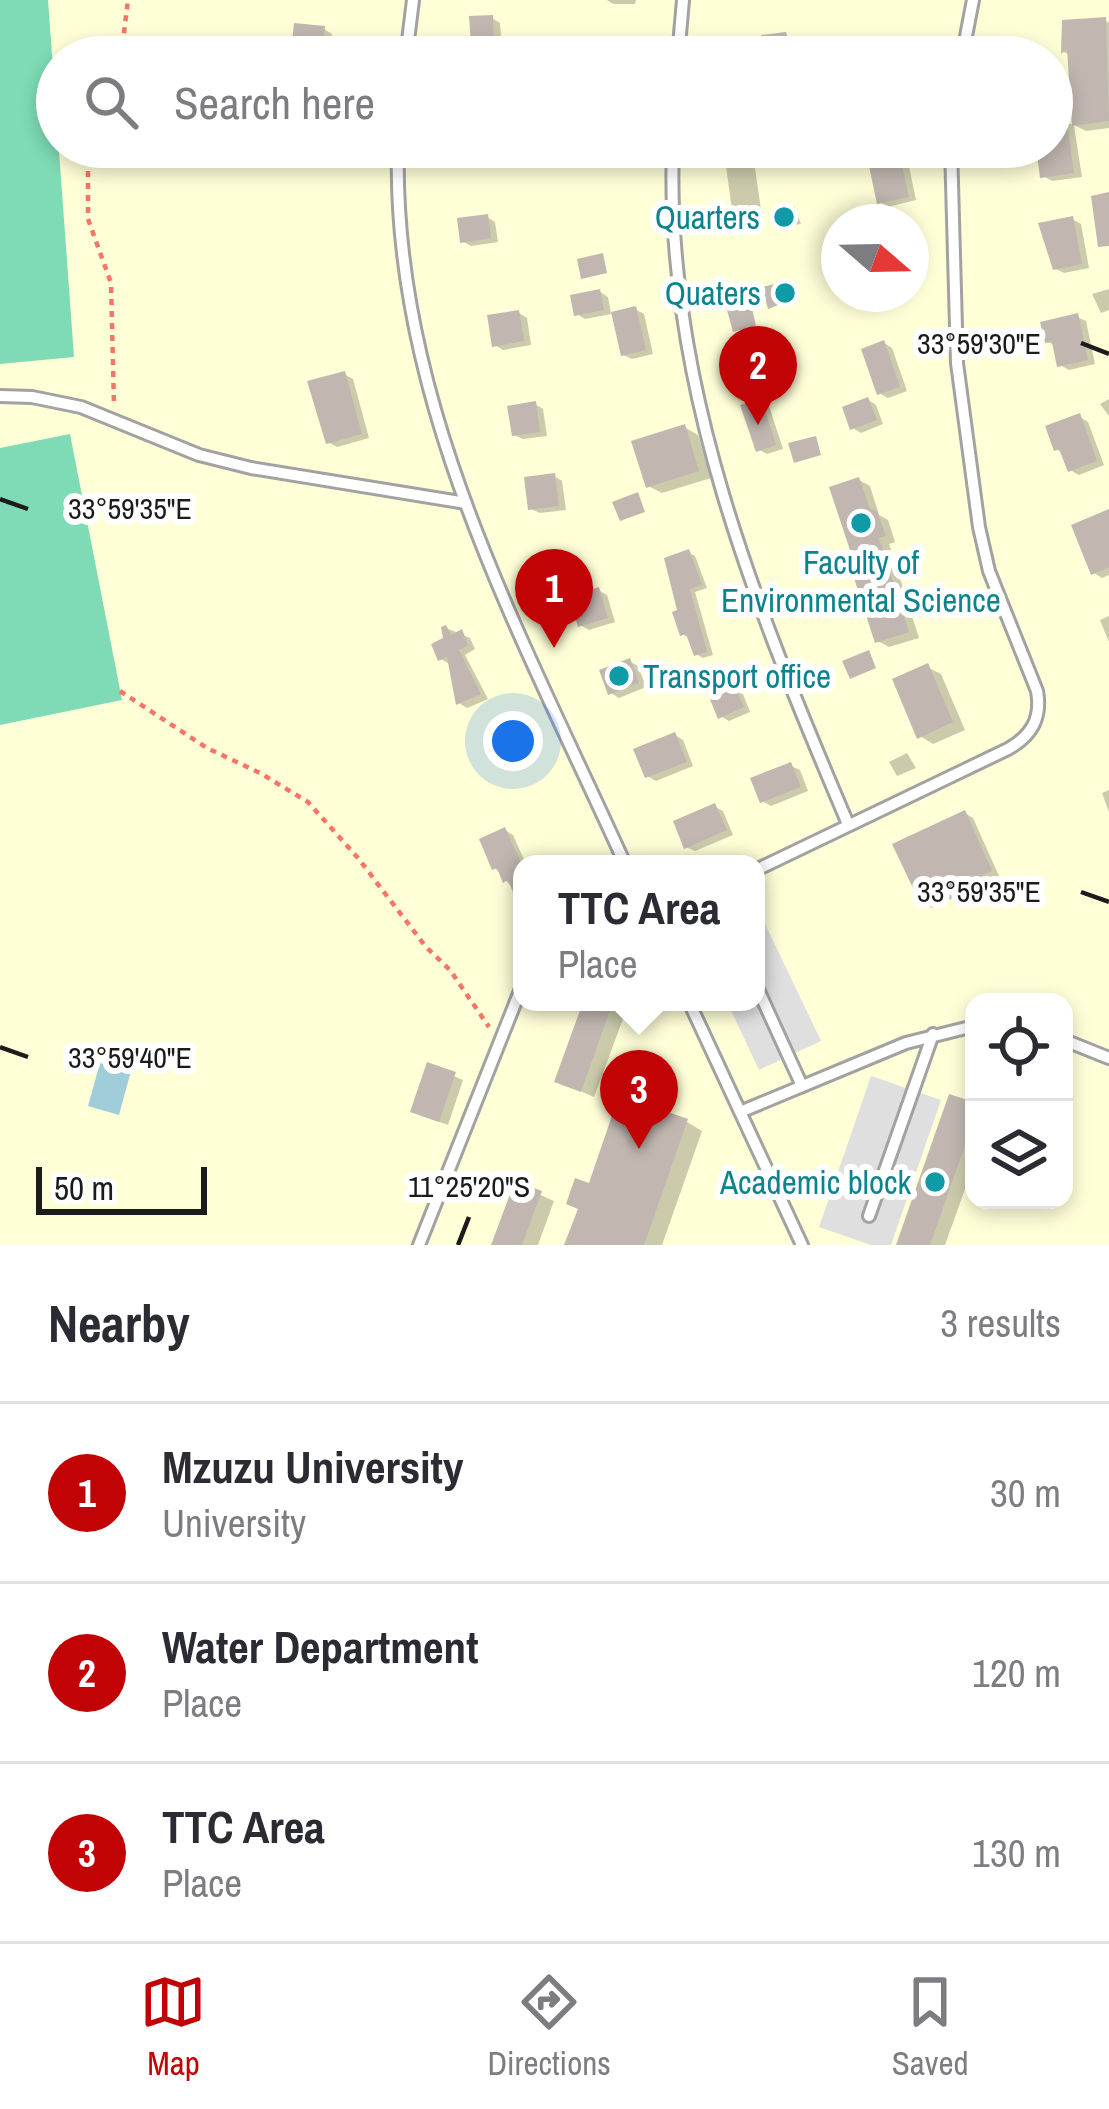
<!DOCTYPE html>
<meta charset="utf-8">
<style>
:root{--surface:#fff;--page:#f2f2f3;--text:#2b2b33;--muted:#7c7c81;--line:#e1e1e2;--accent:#c20305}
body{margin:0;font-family:"Archivo Narrow",sans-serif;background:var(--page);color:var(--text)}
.controls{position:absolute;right:36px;bottom:36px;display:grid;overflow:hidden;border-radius:24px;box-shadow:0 6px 18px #0003}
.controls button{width:108px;height:108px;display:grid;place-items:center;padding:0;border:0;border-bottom:3px solid var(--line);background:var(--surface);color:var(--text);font:60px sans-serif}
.compass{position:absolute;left:821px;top:204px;width:108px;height:108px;border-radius:50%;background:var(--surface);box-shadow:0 6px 18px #0003;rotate:110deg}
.scale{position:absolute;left:36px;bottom:30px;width:171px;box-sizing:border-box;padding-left:12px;border:6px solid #1b1b1b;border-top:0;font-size:33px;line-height:42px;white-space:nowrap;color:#1b1b1b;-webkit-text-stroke:9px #fff;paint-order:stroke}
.you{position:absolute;left:513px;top:741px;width:42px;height:42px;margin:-30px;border:9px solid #fff;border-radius:50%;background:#1a73e8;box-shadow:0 0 0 18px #1a73e833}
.badge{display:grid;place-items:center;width:78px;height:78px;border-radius:50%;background:var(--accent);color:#fff;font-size:39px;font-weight:700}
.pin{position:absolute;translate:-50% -99px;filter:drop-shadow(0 3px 6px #0008)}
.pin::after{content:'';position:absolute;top:63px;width:42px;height:36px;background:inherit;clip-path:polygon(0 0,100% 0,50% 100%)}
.popup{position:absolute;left:513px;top:855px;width:252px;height:156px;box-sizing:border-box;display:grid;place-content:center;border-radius:24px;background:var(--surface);filter:drop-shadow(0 3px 9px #0005);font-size:39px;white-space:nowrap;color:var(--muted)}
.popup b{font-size:45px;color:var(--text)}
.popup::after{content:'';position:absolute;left:50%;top:100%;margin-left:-24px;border:24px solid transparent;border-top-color:var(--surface)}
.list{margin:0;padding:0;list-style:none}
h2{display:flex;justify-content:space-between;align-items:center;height:156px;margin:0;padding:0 48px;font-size:51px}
h2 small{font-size:39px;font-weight:400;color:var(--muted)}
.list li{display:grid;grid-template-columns:78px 1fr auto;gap:36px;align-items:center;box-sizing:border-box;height:180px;padding:0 48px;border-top:3px solid var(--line)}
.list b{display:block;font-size:45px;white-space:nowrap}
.list p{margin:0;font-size:39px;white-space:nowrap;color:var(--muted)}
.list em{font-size:39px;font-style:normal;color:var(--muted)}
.icon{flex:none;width:66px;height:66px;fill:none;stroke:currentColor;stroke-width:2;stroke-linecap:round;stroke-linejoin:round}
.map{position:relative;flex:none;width:1109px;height:1245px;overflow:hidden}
.search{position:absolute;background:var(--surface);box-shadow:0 6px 18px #0003;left:36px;right:36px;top:36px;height:132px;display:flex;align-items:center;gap:30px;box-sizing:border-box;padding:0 42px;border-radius:66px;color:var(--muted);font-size:45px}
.sheet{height:696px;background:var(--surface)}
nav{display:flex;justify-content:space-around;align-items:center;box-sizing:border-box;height:168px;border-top:3px solid var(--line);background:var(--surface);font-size:33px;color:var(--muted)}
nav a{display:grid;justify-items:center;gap:6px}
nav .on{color:var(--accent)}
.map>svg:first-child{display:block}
.education{fill:#fefed7;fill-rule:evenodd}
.pitch{fill:#7edbb6}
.parking{fill:#dfdfdf}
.water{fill:#a0cdda}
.shadow{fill:#0003}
.building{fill:#c1b7b0}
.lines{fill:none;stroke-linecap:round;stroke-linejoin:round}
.service-casing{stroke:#a2a2a2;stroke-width:16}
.path{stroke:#f77466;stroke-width:4.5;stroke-dasharray:6 6;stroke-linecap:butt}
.service{stroke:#fff;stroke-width:10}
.ticks{fill:none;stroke:#1b1b1b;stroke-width:4.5}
.culture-dot{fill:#0f9aa8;stroke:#fff;stroke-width:4.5}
.labels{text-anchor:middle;stroke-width:12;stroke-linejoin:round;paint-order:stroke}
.culture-label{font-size:33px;fill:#0d838f;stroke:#fff;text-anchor:end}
.ticks-label{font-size:30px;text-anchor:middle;fill:#1b1b1b;stroke:#fff;stroke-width:12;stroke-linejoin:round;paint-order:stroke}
</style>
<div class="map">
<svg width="1109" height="1245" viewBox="0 0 1109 1245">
<rect width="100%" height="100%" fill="#ece8e0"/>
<!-- education -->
<path class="education" d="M0,0H1109V1245H0ZM57,57H1052V147H57ZM839,222H911V294H839ZM522,864H756V1002H522ZM974,1002H1064V1200H974Z"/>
<!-- pitch -->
<path class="pitch" d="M0,0H48L74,357L0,364Z
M70,434L122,700L0,725V448Z"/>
<!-- parking -->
<path class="parking" d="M756,905L821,1041L759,1070L727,1002H756Z
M871,1076L941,1100L891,1245H871L819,1227Z"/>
<!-- water -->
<path class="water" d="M100,1063L131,1071L119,1115L88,1106Z"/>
<!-- shadow -->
<path class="shadow" d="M607,0H636L635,4H613Z
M492,18L500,23L502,49H482L474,45Z
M1105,20L1109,23V128L1086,131L1074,125L1071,56L1064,52L1065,22Z
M324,29L332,34L330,57L303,54L294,50Z
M786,35L797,42L800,55L816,57H757L766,56Z
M1066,121L1074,126L1082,177L1052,181L1043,176L1039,147H1052V123Z
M331,147H361L360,150Z
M897,148L906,152L916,200L888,207L880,202Z
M747,163L755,168L761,210L740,214L732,210L726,166Z
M794,206L801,224L779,227L772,212Z
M487,217L495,222L498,242L471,246L462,241Z
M1072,219L1081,224L1089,268L1064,273L1056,269Z
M1109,289V310L1101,313L1092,294Z
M600,292L608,297L611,314L585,319L577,314Z
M635,309L644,314L653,354L632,359L623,355Z
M519,313L527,318L531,345L503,350L495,345Z
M1077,317L1086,321L1095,364L1069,370L1060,365L1056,346L1048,342Z
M884,343L892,348L907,391L888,398L879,393Z
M344,374L353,379L369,438L337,447L328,442Z
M1109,399V416L1100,404Z
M868,400L876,405L883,424L861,433L853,428Z
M760,402L769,406L783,449L767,454L758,449Z
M535,404L543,409L547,436L523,439L514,435Z
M1080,417L1088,422L1104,465L1079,475L1070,470L1064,454L1056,449Z
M684,427L698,435L711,478L662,493L648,486Z
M554,476L562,481L566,510L540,513L531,509Z
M859,480L870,486L879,515L888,520L895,542L889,544L919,638L889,647L878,641L862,579Z
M1109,518V575L1102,578L1094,573Z
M688,552L695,556L707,588L695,592L713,655L703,658L696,654L691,639L682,634Z
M598,590L607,595L615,622L589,630L580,625Z
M1109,616V642L1100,620Z
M446,628L470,638L475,649L465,655L488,699L467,708L459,703L451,665L441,659Z
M629,661L638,666L646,687L619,698L611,693Z
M927,667L941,674L965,730L933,744L920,736Z
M730,679L739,684L750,712L729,721L720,716Z
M675,735L683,740L693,766L656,781L647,776Z
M907,753L916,768L897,776L889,762Z
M791,766L800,770L808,791L771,806L762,801Z
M1109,790V812L1102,793Z
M715,807L723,811L733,835L695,851L686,847Z
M965,813L973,818L999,876L932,908L923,903Z
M505,830L513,835L525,862L531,860L538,864H522V899L495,868Z
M586,1002H617L627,1008L594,1097L557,1081Z
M429,1066L463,1080L448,1125L422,1116Z
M974,1106V1164L945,1245H904Z
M687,1122L702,1131L662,1245H568L591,1187Z
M516,1184L554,1201L538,1245H494Z"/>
<!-- building -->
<path class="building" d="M493,15L494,45L471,46L469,16Z
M1106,17L1109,121L1072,126L1067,49L1061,54L1062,20Z
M294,23L325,26L322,54L291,51Z
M786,32L792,57H763L761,35Z
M1052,94H1063L1074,173L1040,178L1036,147H1052Z
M886,147H898L909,197L877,204L866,152Z
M1109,192V246L1098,247L1091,196Z
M488,214L491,238L460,243L457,218Z
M1073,216L1082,264L1053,270L1038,223Z
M603,253L607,273L581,279L577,259Z
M791,280L796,298L768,309L762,287Z
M600,289L604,310L574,316L570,295Z
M751,304L756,326L733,332L727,310Z
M636,306L646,350L621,356L611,312Z
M519,310L524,341L492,347L487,315Z
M1078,313L1088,360L1057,367L1052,342L1045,343L1040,322Z
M884,340L900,387L877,395L861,349Z
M345,371L362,434L326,444L307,381Z
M868,397L877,420L850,430L842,407Z
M761,398L776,445L756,452L740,405Z
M536,401L540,432L512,436L507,406Z
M1080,413L1097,461L1068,472L1059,449L1054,451L1045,426Z
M685,424L699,471L646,488L631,441Z
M816,436L821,455L794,463L788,443Z
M555,473L559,506L528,510L524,477Z
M859,477L870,509L877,511L886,536L879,538L909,632L875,643L854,578L859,577L829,487Z
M638,492L645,512L620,521L612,502Z
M1109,509V567L1091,575L1071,525Z
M689,549L702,585L690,589L707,652L694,656L686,634L680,636L672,612L677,610L664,558Z
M599,587L608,618L578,627L569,596Z
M446,625L451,635L462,629L468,645L459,650L481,694L456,705L447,657L438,661L431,644L443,638L441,627Z
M869,650L876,668L850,679L842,661Z
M630,658L639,683L608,695L599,670Z
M928,663L953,722L917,739L892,679Z
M730,676L744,707L718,719L705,687Z
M675,732L687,762L645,778L633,749Z
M791,762L801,787L760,803L750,778Z
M715,803L727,830L684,849L673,821Z
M965,810L992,871L921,905L892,844Z
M505,827L522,865V914L508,880L503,883L497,868L492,870L479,839Z
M583,1002H613L581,1092L554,1082Z
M427,1062L456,1072L439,1122L410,1112Z
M949,1094L974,1102V1120L930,1245H896Z
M619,1095L688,1119L644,1245H564L578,1209L566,1204L575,1178L589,1183Z
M515,1181L542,1191L522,1245H491Z"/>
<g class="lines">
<defs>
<path id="service" d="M406,57L413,0
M678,57L683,0
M962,57L973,0
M398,147C391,402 523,638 625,864
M673,147C664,384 757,610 848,824
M0,396L32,397L81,407L199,455L251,468L466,503
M756,870L1008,749C1031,736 1042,719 1037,691L989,571L979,527L957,363L951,147
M756,985L802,1086
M689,1002L802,1245
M1064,1040L1109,1058
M740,1112L906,1043L974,1026
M869,1216L933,1034
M419,1245L522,986"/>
</defs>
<!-- service casing -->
<use href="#service" class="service-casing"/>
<!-- path -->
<path class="path" d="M121,57L128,0
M88,147V219L111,283L114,405
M120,691L207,748L260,773L308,802L358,858L426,947L450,970L489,1027"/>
<!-- service -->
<use href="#service" class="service"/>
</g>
<!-- ticks -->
<path class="ticks" d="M1081,343L1109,354M0,499L28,509M1081,892L1109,902M0,1047L28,1057M458,1245L469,1217"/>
<!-- markers -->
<g class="culture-dot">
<circle cx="784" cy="217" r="12"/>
<circle cx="785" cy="293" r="12"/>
<circle cx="861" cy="523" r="12"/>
<circle cx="619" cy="676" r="12"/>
<circle cx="935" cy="1182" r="12"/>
</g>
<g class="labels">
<!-- culture labels -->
<g class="culture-label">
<text x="760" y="229">Quarters</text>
<text x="761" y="305">Quaters</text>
<text x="861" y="574" text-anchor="middle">Faculty of<tspan x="861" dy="38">Environmental Science</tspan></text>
<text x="643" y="688" text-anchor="start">Transport office</text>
<text x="911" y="1194">Academic block</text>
</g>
</g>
<g class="ticks-label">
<text x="979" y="354">33°59'30"E</text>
<text x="130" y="519">33°59'35"E</text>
<text x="979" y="902">33°59'35"E</text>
<text x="130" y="1068">33°59'40"E</text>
<text x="469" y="1197">11°25'20"S</text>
</g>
</svg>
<div class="controls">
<button><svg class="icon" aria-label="locate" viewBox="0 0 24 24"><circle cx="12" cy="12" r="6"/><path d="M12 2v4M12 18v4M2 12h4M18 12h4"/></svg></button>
<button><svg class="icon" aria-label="layers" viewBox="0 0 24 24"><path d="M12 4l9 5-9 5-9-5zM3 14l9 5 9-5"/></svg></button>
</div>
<svg class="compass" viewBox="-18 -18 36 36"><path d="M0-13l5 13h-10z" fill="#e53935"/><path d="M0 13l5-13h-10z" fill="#7c7c81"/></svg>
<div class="scale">50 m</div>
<div class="you"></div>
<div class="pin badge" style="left:554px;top:648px">1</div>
<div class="pin badge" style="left:758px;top:425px">2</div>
<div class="pin badge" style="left:639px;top:1149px">3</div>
<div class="popup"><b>TTC Area</b>Place</div>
<div class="search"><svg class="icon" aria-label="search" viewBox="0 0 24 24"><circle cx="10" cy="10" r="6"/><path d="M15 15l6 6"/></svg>Search here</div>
</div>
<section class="sheet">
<h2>Nearby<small>3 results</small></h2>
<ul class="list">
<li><span class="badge">1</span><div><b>Mzuzu University</b><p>University</p></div><em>30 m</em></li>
<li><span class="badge">2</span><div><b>Water Department</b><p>Place</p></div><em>120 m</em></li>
<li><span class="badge">3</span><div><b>TTC Area</b><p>Place</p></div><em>130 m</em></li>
</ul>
</section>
<nav>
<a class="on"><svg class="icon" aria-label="map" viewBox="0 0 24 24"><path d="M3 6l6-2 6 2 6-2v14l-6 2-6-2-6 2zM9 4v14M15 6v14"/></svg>Map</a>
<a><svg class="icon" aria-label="directions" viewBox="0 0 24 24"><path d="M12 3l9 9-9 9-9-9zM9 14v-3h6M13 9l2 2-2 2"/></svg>Directions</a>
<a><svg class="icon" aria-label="saved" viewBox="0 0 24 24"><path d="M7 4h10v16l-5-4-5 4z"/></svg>Saved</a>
</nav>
